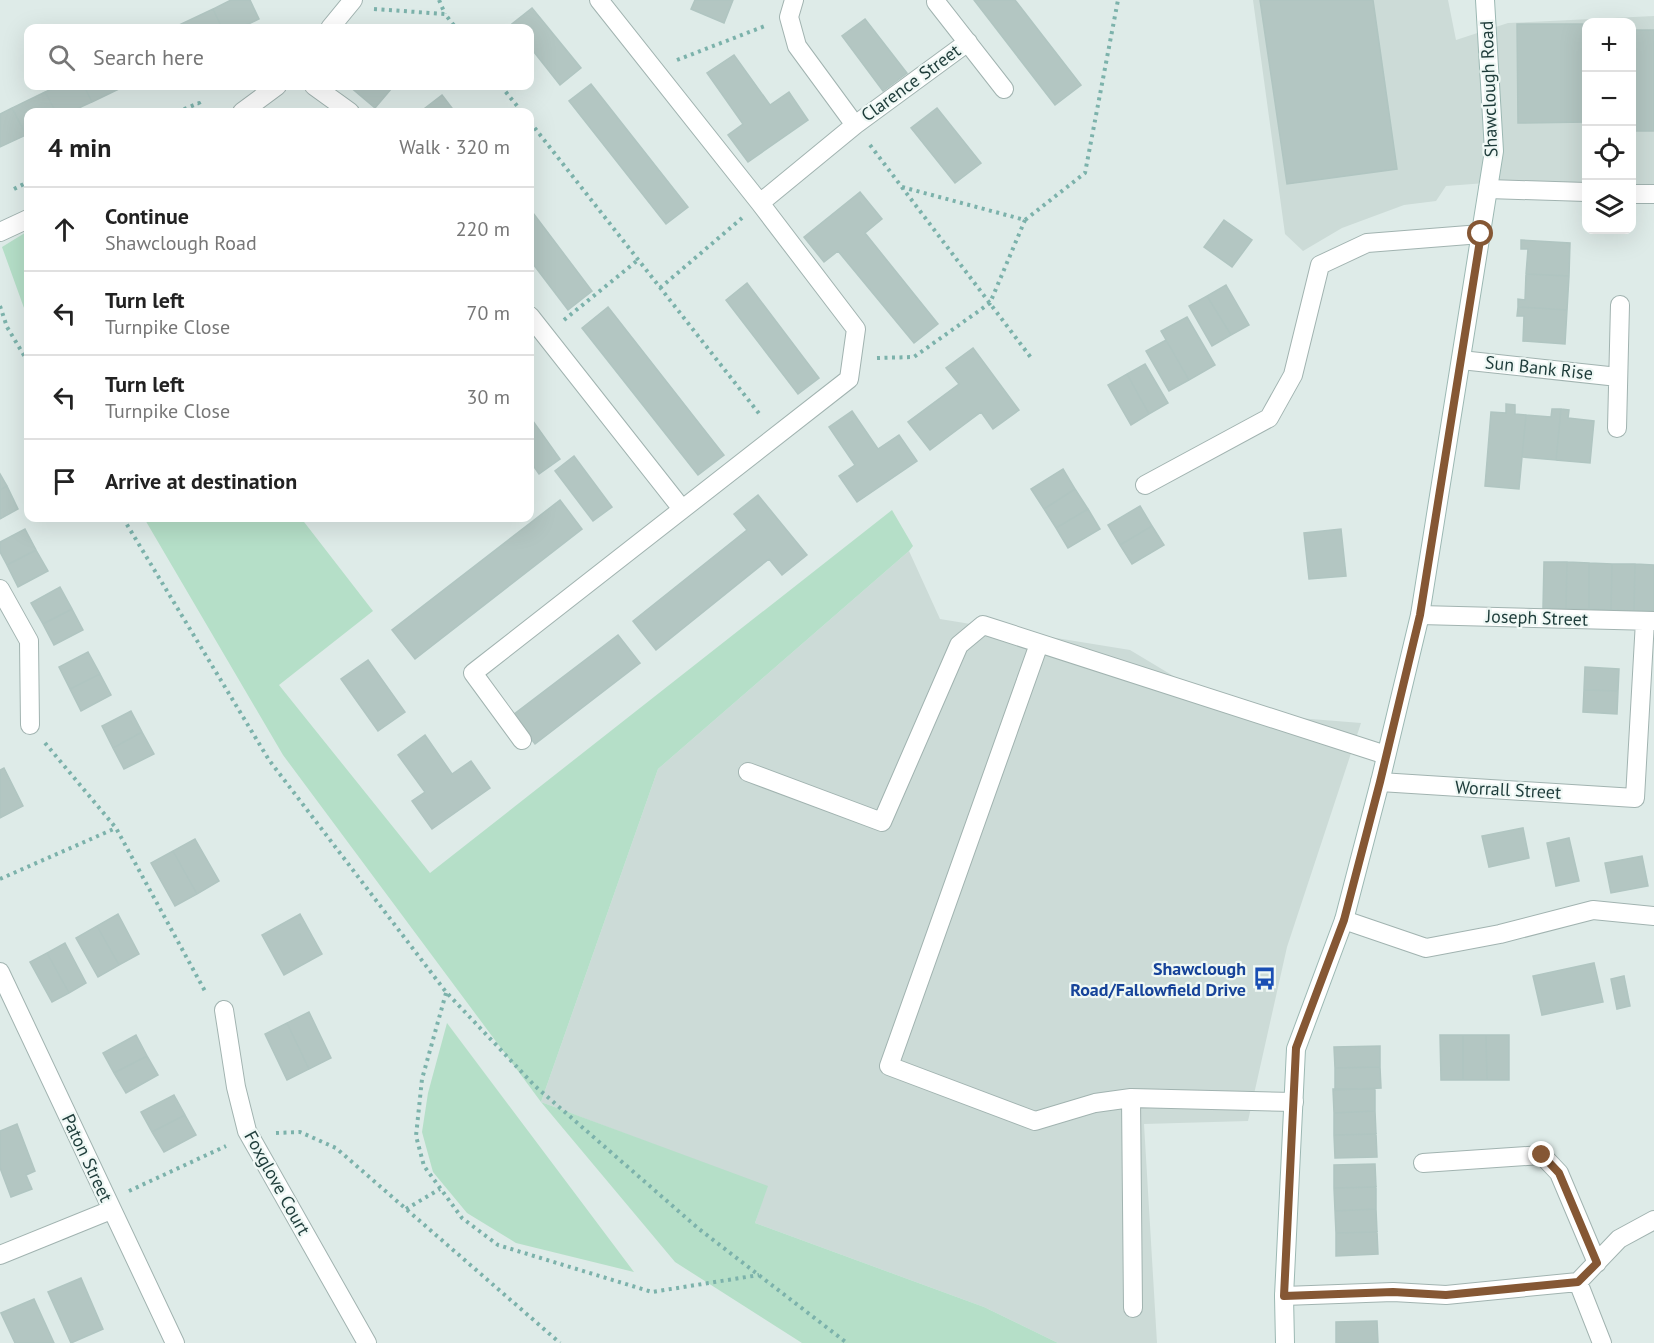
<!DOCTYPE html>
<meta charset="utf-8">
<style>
:root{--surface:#fff;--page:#f2f2f2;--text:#222;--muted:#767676;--line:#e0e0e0}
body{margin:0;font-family:"PT Sans",sans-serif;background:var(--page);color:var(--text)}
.controls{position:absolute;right:18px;top:18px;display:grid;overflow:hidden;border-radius:12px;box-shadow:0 6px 24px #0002}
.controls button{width:54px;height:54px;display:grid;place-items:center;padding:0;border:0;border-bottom:2px solid var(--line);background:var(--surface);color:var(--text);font:30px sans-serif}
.stop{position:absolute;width:18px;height:18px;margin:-14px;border:4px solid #855734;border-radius:50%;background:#fff}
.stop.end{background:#855734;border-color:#fff;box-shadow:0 2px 6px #0008}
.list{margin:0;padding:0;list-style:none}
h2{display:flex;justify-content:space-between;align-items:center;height:78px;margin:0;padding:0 24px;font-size:26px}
h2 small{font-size:20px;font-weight:400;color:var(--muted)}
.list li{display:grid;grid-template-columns:39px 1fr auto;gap:18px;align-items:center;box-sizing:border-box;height:84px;padding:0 24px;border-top:2px solid var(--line)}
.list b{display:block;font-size:22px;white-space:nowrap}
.list p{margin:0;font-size:20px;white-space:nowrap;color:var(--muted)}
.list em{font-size:20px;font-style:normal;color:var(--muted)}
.icon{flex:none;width:33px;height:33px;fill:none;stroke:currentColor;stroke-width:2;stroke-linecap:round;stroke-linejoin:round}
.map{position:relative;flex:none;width:1654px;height:1343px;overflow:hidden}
.search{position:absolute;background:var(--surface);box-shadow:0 6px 24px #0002;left:24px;top:24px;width:510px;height:66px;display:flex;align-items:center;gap:15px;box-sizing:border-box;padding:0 21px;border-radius:12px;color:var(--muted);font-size:22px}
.panel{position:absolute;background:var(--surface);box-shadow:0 6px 24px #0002;left:24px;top:108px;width:510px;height:414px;border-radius:12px}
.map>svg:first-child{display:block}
.built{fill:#ccdbd7}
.green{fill:#b5dfc8}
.building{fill:#b3c6c2;stroke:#b0c5c1;stroke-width:1.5}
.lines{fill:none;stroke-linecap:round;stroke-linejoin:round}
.service-casing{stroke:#a1b3b0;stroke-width:20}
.minor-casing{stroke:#a1b3b0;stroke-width:20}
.secondary-casing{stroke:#9cb8b3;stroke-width:20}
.path{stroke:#7cb2ab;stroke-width:4;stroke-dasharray:3 4.5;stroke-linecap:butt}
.service{stroke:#fff;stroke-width:18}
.minor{stroke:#fff;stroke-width:18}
.secondary{stroke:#fff;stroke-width:18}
.route{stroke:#855734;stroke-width:8}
.labels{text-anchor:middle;stroke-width:4.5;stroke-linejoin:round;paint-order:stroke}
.street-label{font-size:18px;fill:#1e3c3a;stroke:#eff8f5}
.transit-label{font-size:18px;font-weight:bold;fill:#164399;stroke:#eff8f5;text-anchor:end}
</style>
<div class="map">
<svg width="1654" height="1343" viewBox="0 0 1654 1343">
<rect width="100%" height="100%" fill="#deebe8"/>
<!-- built -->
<path class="built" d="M1253,0H1448L1456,40L1508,23L1654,16V188L1632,187V22H1586V185L1499,182L1446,186L1436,201L1404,205L1342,228L1303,251L1285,234Z
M909,551L940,619L1130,650L1235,713L1361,723L1287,947L1248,1121L1144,1124L1157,1343H1058L984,1307L755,1223L767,1187L541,1102L658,769Z"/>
<!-- green -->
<path class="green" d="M28,231V319L2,247Z
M892,510L913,546L909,551L658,769L541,1102L768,1186L755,1223L984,1307L1058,1343H802L675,1262L541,1102L283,755L144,518H301L373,611L279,685L430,873Z
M447,1023L634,1272L516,1243L467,1213L433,1172L422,1132L428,1093Z"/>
<!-- building -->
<path class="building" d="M231,0H250L259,19L240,28H222L213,9Z
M695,0H733L724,23L691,9Z
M974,0H1015L1081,85L1055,105Z
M1260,0H1373L1397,169L1287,184Z
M532,8L581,68L560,85L530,47V28H515L512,24Z
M213,9L222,28H181L179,25Z
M865,19L907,73L883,91L842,36Z
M1517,24H1586V122L1518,123Z
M1632,30H1654V131H1632Z
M734,55L770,105L789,92L808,120L748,162L728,135L743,124L707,73Z
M591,84L688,207L666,224L569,101Z
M58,86H84L92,102L70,112H56L45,92Z
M84,86H125L92,102Z
M349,86H389L392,88L375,108Z
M45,92L56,112H28V133L26,135L12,108Z
M442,95L455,112H420Z
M12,108L26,135L0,147V114Z
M937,108L981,163L955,183L911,128Z
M860,192L882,219L865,233L938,324L914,343L838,251L824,262L804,237Z
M530,209L592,291L568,310L530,260Z
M1224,220L1252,240L1232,267L1204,247Z
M1521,240L1570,243L1569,276L1526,274L1528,249H1521Z
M1526,274L1569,276L1567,310L1518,307V299L1525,300Z
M747,283L819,378L798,394L726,300Z
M1226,285L1249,325L1231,335L1207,296Z
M1207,296L1231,335L1212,346L1189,306Z
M608,307L724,455L698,475L582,328Z
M1518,307L1567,310L1565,344L1523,341L1524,316H1517Z
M1187,317L1215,365L1189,380L1161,331Z
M1166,340L1189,380L1169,391L1146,351Z
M973,348L1019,410L993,429L981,412L930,450L908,422L959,384L946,368Z
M1145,364L1168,403L1149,414L1127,374Z
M1127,374L1149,414L1131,425L1108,385Z
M1506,404L1515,405V414L1526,415L1519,489L1485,486L1491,412L1506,413Z
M1552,409H1561L1556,460L1522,457L1526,415L1551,417Z
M1561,409L1569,410L1568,418L1594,421L1590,463L1556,460Z
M852,411L878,449L899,435L917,461L857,502L839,476L855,465L829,427Z
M530,417L560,459L539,474L530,461Z
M574,456L612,507L593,521L555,471Z
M1063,469L1075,489L1044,509L1031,489Z
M0,474L7,486L0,490Z
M7,486L18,509L0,519V490Z
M1075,489L1088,509L1056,528L1044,509Z
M758,495L807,555L782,575L769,559L656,650L633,621L747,530L734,514Z
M560,500L582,529L415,659L392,630Z
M1140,506L1152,526L1120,545L1108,525Z
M1088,509L1100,529L1068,548L1056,528Z
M1152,526L1164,545L1132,564L1120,545Z
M25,529L36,550L7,565L0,552V542Z
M1341,529L1346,576L1309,579L1304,533Z
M36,550L48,571L18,587L7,565Z
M1544,562H1567L1566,609L1543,608Z
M1567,562L1589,563V609H1566Z
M1589,563L1612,564L1611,610L1589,609Z
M1612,564H1635L1634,611L1611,610Z
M1635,564L1654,565V611H1634Z
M60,587L72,609L43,624L31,603Z
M72,609L83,630L54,645L43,624Z
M618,635L640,663L535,744L513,715Z
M88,652L100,674L70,689L59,667Z
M368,660L405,712L378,731L341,679Z
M1585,667L1619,669L1618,691L1584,690Z
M100,674L111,695L81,711L70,689Z
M1584,690L1618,691L1617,714L1583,712Z
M131,711L142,732L113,748L102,726Z
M142,732L154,754L124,769L113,748Z
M425,735L452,774L471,761L490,788L432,829L412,801L425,792L398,755Z
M4,768L23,806L0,818V770Z
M1523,828L1529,858L1489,867L1482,836Z
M1569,838L1579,881L1556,886L1547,843Z
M195,839L219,881L197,894L173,851Z
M173,851L197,894L175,906L151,863Z
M1642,856L1648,886L1611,893L1605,863Z
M118,914L139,954L119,965L97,926Z
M300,914L322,954L284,975L262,935Z
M97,926L119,965L98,977L76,938Z
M65,943L86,983L69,993L47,953Z
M47,953L69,993L52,1002L30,962Z
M1594,963L1603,1002L1542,1015L1533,976Z
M1624,976L1630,1006L1617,1009L1611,979Z
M309,1012L331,1058L309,1069L287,1023Z
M287,1023L309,1069L287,1080L265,1034Z
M136,1035L147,1056L114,1073L103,1053Z
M1440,1035H1463V1080H1441Z
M1463,1035H1486L1487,1080H1463Z
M1486,1035H1509V1080H1487Z
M1380,1046V1067L1335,1068L1334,1047Z
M147,1056L158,1075L126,1093L114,1073Z
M1380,1067L1381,1088L1335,1090V1068Z
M1333,1089H1375V1111L1334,1113Z
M174,1095L185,1115L152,1132L141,1112Z
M1375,1111L1376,1134L1334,1135V1113Z
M185,1115L196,1135L164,1152L152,1132Z
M17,1124L35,1171L26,1175L32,1189L11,1197L0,1168V1131Z
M1376,1134L1377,1157L1335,1158L1334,1135Z
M1375,1164L1376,1187L1334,1188V1165Z
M1376,1187V1209L1335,1211L1334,1188Z
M1376,1209L1377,1232L1336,1233L1335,1211Z
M1377,1232L1378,1254L1336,1256V1233Z
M81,1278L103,1329L71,1343L48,1292Z
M34,1299L54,1343H15L1,1313Z
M1377,1321L1378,1343H1336V1322Z"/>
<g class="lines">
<defs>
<path id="service" d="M1488,189L1586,192
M1632,194H1654
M0,232L28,219
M1039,644L889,1066L1035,1121L1095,1103L1131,1098L1294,1102
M748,772L882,822L959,645L983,625L1386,755
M1131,1098L1133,1308"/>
<path id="minor" d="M794,0L789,17L797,46L855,125
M936,2L1004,89
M330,28L353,0
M314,86L350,112
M242,112L277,86
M760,203L855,125L968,42
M530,316L682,509
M1461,360L1618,377
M1617,428L1620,305
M1145,485L1269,418L1293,375L1320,265L1367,243L1481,234
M0,589L29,641L30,725
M1420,615L1654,621
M522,740L473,673L849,379L856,329L760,203L599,0
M1380,782L1635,798L1645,621
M1344,920L1426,948L1500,934L1593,910L1654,916
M0,972L175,1343
M224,1010L236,1087L247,1131L367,1343
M1423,1163L1542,1155L1559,1173L1597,1263
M0,1255L111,1210
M1578,1282L1602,1343
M1284,1296L1393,1292L1446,1295L1578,1282L1619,1239L1654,1220"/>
<path id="secondary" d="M1285,1343L1284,1296L1296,1049L1344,920L1380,782L1420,615L1494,151L1485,0"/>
</defs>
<!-- service casing -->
<use href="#service" class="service-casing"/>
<!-- minor casing -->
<use href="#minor" class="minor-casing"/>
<!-- secondary casing -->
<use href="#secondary" class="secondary-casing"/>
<!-- path -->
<path class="path" d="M439,0L445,14
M374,9L445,14L456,28
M677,60L765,26
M501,86L522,112
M177,112L199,103L203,112
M530,122L761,416
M870,145L1032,359
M902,187L1025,220L1085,173L1118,0
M14,189L28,182
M660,288L742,218
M0,306L7,327L28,362
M564,320L638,260
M877,358L914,357L990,303L1025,220
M123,518L269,760L446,992L535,1086L699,1229L847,1343
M45,743L116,828L206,993
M0,879L116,828
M446,993L422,1079L416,1136L424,1166L462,1218L498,1245L652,1292L759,1275
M276,1133L300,1132L336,1148L560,1343
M129,1191L226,1146
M406,1209L440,1189"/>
<!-- service -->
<use href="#service" class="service"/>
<!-- minor -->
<use href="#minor" class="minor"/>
<!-- secondary -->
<use href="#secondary" class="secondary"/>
</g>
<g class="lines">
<!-- route -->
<path class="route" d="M1481,234L1420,615L1380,782L1344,920L1296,1048L1284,1296L1393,1292L1446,1295L1578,1282L1597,1263L1559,1173L1542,1155"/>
</g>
<!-- icons -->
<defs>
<symbol id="bus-bare" viewBox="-9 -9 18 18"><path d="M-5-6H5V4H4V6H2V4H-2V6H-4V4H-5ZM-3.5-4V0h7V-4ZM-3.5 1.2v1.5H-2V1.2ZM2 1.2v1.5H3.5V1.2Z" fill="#1a4fb4" stroke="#eff8f5" stroke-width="2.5" paint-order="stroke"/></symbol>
</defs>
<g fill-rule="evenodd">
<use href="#bus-bare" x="1248" y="962" width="33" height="33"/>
</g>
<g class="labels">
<!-- street labels -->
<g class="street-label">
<text transform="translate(911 83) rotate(-36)" y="6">Clarence Street</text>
<text transform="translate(1489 89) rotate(-92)" y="6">Shawclough Road</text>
<text transform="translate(1539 368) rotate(6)" y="6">Sun Bank Rise</text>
<text transform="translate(1537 618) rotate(2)" y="6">Joseph Street</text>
<text transform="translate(1508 790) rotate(3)" y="6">Worrall Street</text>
<text transform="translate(87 1158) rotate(65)" y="6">Paton Street</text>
<text transform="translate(277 1183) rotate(61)" y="6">Foxglove Court</text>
</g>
<!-- transit labels -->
<g class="transit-label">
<text x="1246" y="975">Shawclough<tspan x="1246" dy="21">Road/Fallowfield Drive</tspan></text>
</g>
</g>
</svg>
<div class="controls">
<button>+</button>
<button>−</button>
<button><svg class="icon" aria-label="locate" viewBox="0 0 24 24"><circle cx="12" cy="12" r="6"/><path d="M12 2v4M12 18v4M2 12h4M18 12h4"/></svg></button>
<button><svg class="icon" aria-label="layers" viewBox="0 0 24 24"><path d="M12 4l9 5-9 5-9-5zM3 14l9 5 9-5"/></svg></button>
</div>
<div class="stop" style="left:1481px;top:234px"></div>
<div class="stop end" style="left:1542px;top:1155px"></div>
<div class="search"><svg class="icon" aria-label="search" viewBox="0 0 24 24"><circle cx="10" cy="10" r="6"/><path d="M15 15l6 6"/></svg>Search here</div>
<section class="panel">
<h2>4 min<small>Walk · 320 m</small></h2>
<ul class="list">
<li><svg class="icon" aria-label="ahead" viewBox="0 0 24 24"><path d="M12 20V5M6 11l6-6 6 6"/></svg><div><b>Continue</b><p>Shawclough Road</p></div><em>220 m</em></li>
<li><svg class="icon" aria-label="left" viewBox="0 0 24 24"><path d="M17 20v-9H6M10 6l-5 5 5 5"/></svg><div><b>Turn left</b><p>Turnpike Close</p></div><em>70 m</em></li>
<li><svg class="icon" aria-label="left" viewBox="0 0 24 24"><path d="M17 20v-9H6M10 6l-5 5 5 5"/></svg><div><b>Turn left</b><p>Turnpike Close</p></div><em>30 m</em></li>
<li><svg class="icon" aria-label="arrive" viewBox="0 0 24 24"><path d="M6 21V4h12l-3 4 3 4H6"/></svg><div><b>Arrive at destination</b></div></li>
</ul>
</section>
</div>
